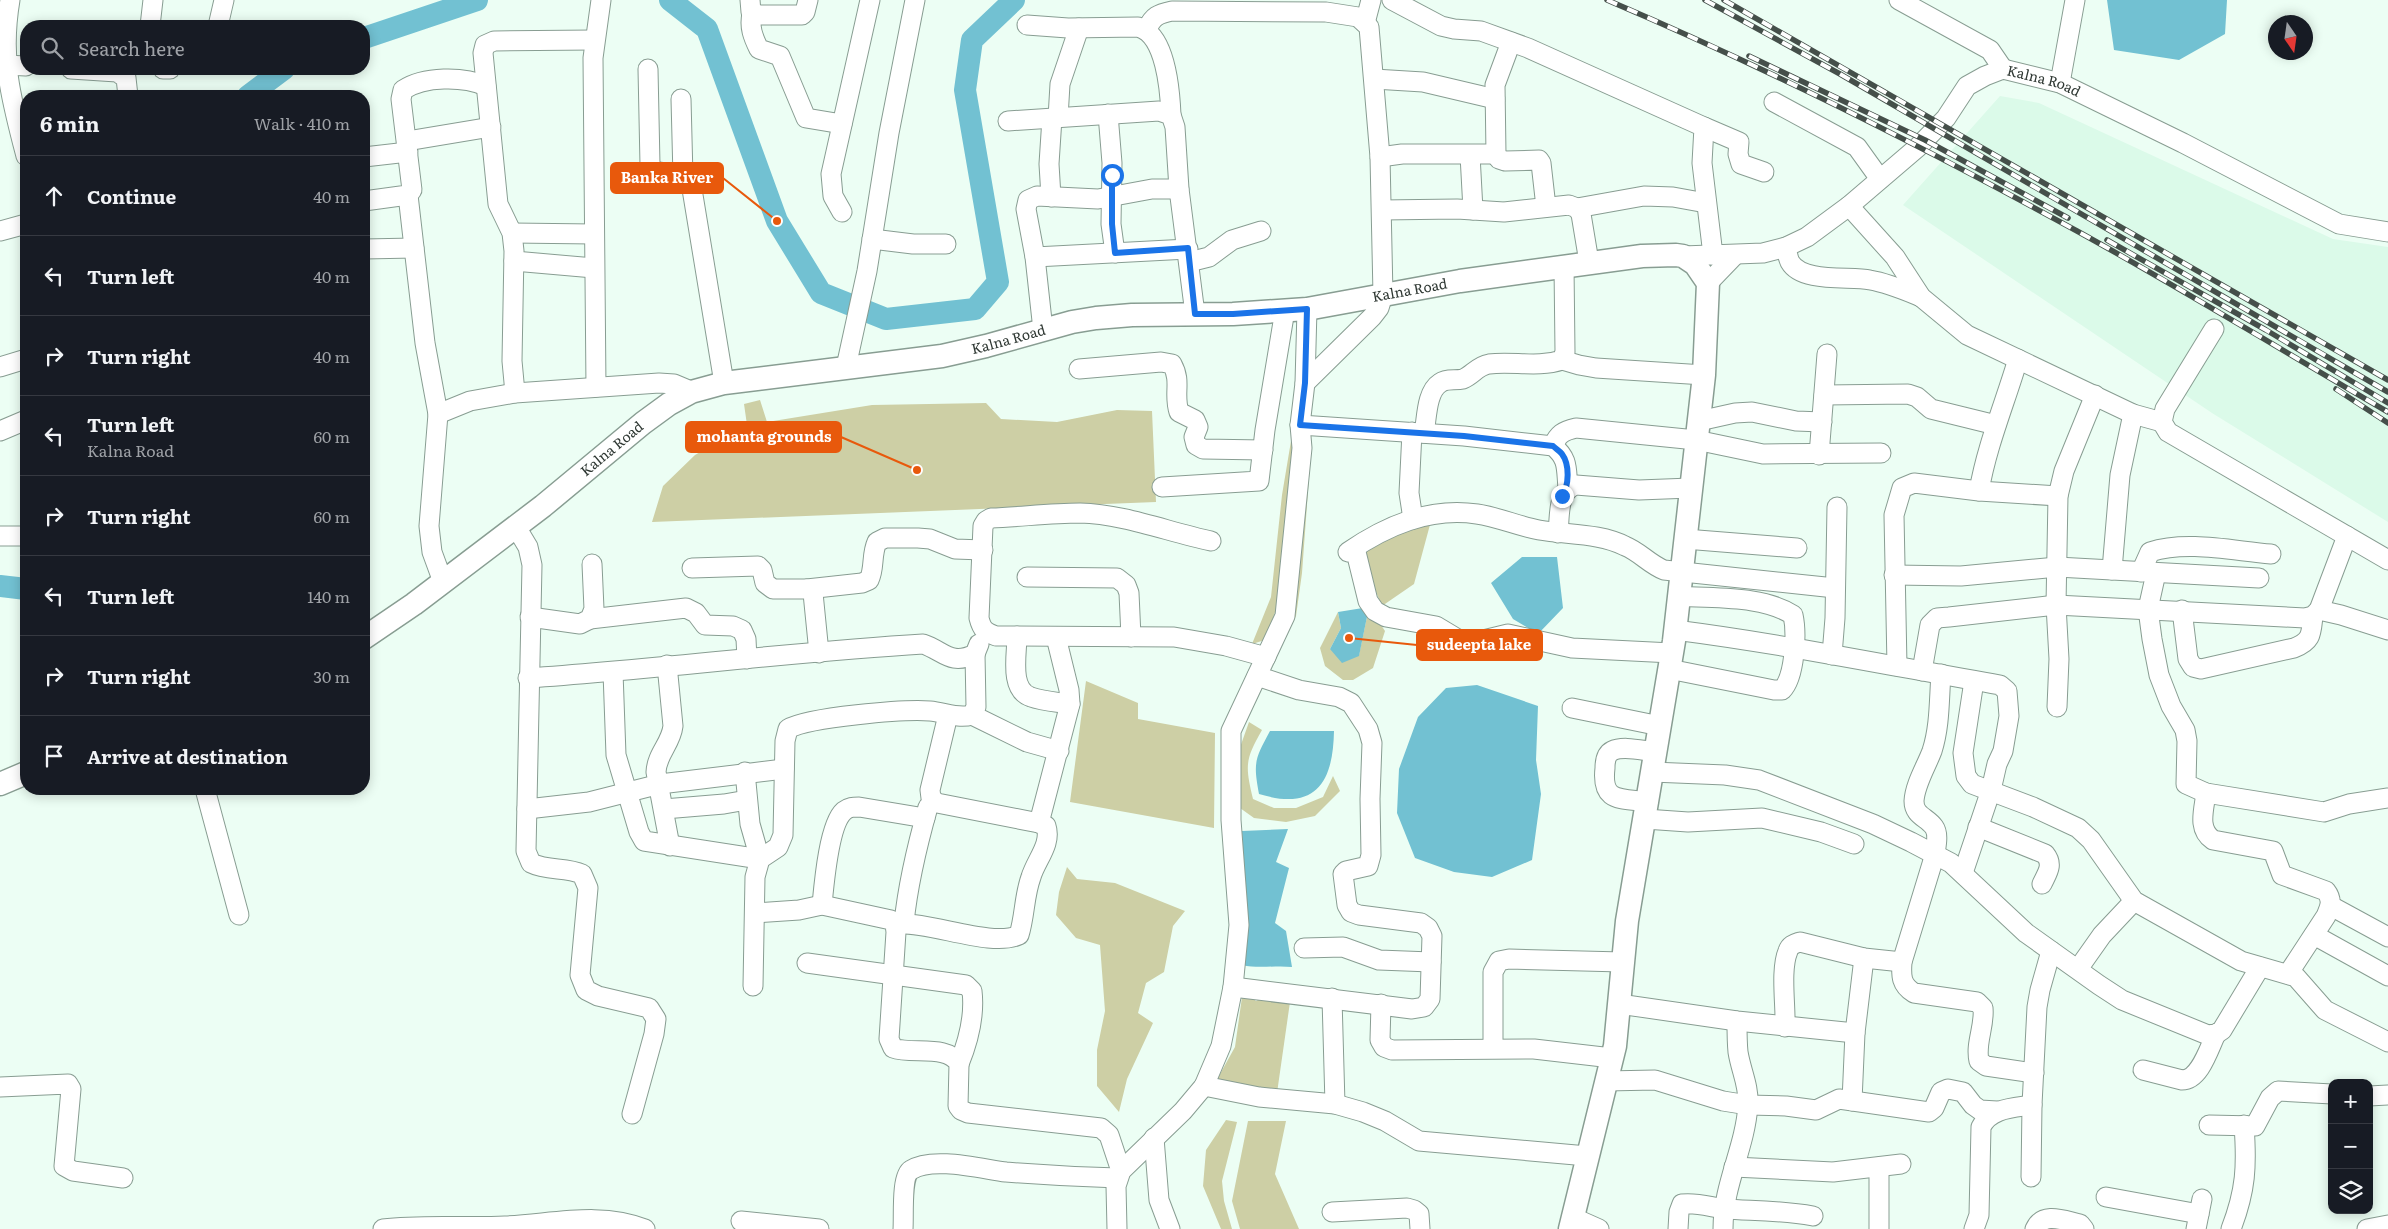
<!DOCTYPE html>
<meta charset="utf-8">
<style>
:root{--surface:#171b24;--page:#20242c;--text:#f1f3f6;--muted:#9ea1a6;--line:#363941}
body{margin:0;font-family:Literata,serif;background:var(--page);color:var(--text)}
.controls{position:absolute;right:15px;bottom:15px;display:grid;overflow:hidden;border-radius:10px;box-shadow:0 2px 12px #0003}
.controls button{width:45px;height:45px;display:grid;place-items:center;padding:0;border:0;border-bottom:1px solid var(--line);background:var(--surface);color:var(--text);font:25px sans-serif}
.compass{position:absolute;left:2268px;top:15px;width:45px;height:45px;border-radius:50%;background:var(--surface);box-shadow:0 2px 12px #0003;rotate:167deg}
.stop{position:absolute;width:15px;height:15px;margin:-11px;border:4px solid #1a73e8;border-radius:50%;background:#fff}
.stop.end{background:#1a73e8;border-color:#fff;box-shadow:0 1px 5px #0008}
.list{margin:0;padding:0;list-style:none}
h2{display:flex;justify-content:space-between;align-items:center;height:65px;margin:0;padding:0 20px;font-size:21px}
h2 small{font-size:16px;font-weight:400;color:var(--muted)}
.list li{display:grid;grid-template-columns:32px 1fr auto;gap:15px;align-items:center;box-sizing:border-box;height:80px;padding:0 20px;border-top:1px solid var(--line)}
.list b{display:block;font-size:19px;white-space:nowrap}
.list p{margin:0;font-size:16px;white-space:nowrap;color:var(--muted)}
.list em{font-size:16px;font-style:normal;color:var(--muted)}
.icon{flex:none;width:28px;height:28px;fill:none;stroke:currentColor;stroke-width:2;stroke-linecap:round;stroke-linejoin:round}
.map{position:relative;flex:none;width:2388px;height:1229px;overflow:hidden}
.search{position:absolute;background:var(--surface);box-shadow:0 2px 12px #0003;left:20px;top:20px;width:350px;height:55px;display:flex;align-items:center;gap:12px;box-sizing:border-box;padding:0 18px;border-radius:20px;color:var(--muted);font-size:19px}
.panel{position:absolute;background:var(--surface);box-shadow:0 2px 12px #0003;left:20px;top:90px;width:350px;height:705px;border-radius:20px}
.map>svg:first-child{display:block}
.built{fill:#dbfae9}
.green{fill:#cdcfa5}
.water{fill:#72c1d2}
.lines{fill:none;stroke-linecap:round;stroke-linejoin:round}
.river{stroke:#72c1d2;stroke-width:22}
.minor-casing{stroke:#889d92;stroke-width:21}
.major-casing{stroke:#889d92;stroke-width:25}
.minor{stroke:#fff;stroke-width:19}
.major{stroke:#fff;stroke-width:22}
.rail-casing{stroke:#454f4a;stroke-width:5.5}
.rail{stroke:#fff;stroke-width:4;stroke-dasharray:11;stroke-linecap:butt}
.route{stroke:#1a73e8;stroke-width:6}
.labels{text-anchor:middle;stroke-width:4;stroke-linejoin:round;paint-order:stroke}
.street-label{font-size:14px;fill:#2f3833;stroke:#fff}
.leader{fill:none;stroke:#e8590c;stroke-width:2}
.callout-dot{fill:#e8590c;stroke:#fff;stroke-width:2}
.callout{fill:#e8590c;stroke:#e8590c;stroke-width:2}
.callout-label{font-size:15px;text-anchor:middle;font-weight:bold;fill:#fff}
</style>
<div class="map">
<svg width="2388" height="1229" viewBox="0 0 2388 1229">
<rect width="100%" height="100%" fill="#ecfef4"/>
<!-- built -->
<path class="built" d="M2000,96L2039,103L2333,239L2388,247V522L2212,413L1903,205Z"/>
<!-- green -->
<path class="green" d="M760,400L767,422L872,405L986,403L1001,419L1057,422L1117,410L1152,411L1156,502L652,522L663,486L695,455L747,425L744,404Z
M1292,435L1295,442L1278,604L1265,640L1252,644L1271,597L1282,495Z
M1306,463L1310,464L1302,573L1296,616L1287,634L1296,570Z
M1431,521L1414,584L1382,606L1359,552L1399,528Z
M1369,607L1385,631L1373,668L1353,680H1343L1325,666L1320,648L1338,612L1341,628L1330,649L1359,655Z
M1086,681L1138,703V719L1215,733L1214,828L1070,802Z
M1249,722L1262,730C1245,760 1245,765 1253,799L1274,808H1296L1323,797L1333,776L1340,791L1315,816L1286,822L1254,818L1240,808L1238,753Z
M1067,867L1077,879L1115,883L1185,911L1173,926L1164,972L1146,983L1138,1013L1153,1023L1127,1079L1119,1112L1097,1086V1050L1105,1011L1100,945L1076,938L1056,915L1059,892Z
M1243,990L1256,1001L1272,993L1291,995L1277,1093L1215,1083L1235,1047Z
M1226,1120L1237,1122L1222,1181L1224,1201L1232,1229H1221L1203,1186L1206,1150Z
M1248,1121H1286L1275,1174L1299,1229H1240L1232,1201Z"/>
<!-- water -->
<path class="water" d="M2107,0H2227L2225,34L2179,60L2114,50Z
M1522,557H1557L1563,608L1538,634L1513,619L1491,583Z
M1369,607L1359,656L1342,663L1330,649L1341,628L1338,612Z
M1477,685L1538,706L1536,760L1541,794L1532,860L1492,877L1454,872L1415,858L1397,813L1399,769L1418,717L1446,688Z
M1270,731H1334C1333,784 1315,811 1259,794C1253,762 1255,759 1270,731Z
M1288,829L1276,862L1289,868L1275,923L1286,931L1292,967C1275,965 1259,969 1242,965L1247,931L1242,831Z"/>
<g class="lines">
<!-- river -->
<path class="river" d="M670,0L707,29L777,221L821,293L886,319L975,309L998,282L965,90L972,40L1014,0
M364,38L477,0
M248,96L284,69
M0,586L26,589"/>
<defs>
<g id="minor">
<path d="M10,0C0,59 11,99 26,156"/>
<path d="M750,0L751,12L759,15H802L805,12L808,0"/>
<path d="M1392,0L1441,26L1454,29L1481,31L1528,48L1704,127L1702,163L1713,255"/>
<path d="M1899,0L1990,50L2003,69"/>
<path d="M752,14C749,27 753,37 759,49L780,56L806,118L842,124"/>
<path d="M1365,23L1371,0"/>
<path d="M1027,25L1068,28L1138,27C1166,34 1170,91 1171,115"/>
<path d="M150,26L153,0"/>
<path d="M218,26L224,0"/>
<path d="M1147,29C1153,16 1158,14 1172,11L1326,12L1358,17L1369,27L1380,157L1383,295L1379,308L1372,317L1305,383"/>
<path d="M1511,42L1495,85L1496,154L1499,159L1505,161L1539,160L1541,163L1546,207"/>
<path d="M6,65L26,66"/>
<path d="M71,69L117,72L126,78L128,96"/>
<path d="M163,69H170"/>
<path d="M648,69L650,165L655,171L683,177L691,183L724,383"/>
<path d="M1374,79L1423,82L1495,99"/>
<path d="M2060,83L2075,0"/>
<path d="M681,99L683,177"/>
<path d="M1774,102L1857,147L1880,179"/>
<path d="M1108,114L1112,163L1111,224L1115,253"/>
<path d="M1058,118L1060,84L1079,28"/>
<path d="M1008,121L1159,111L1171,115L1175,127L1179,189L1195,314"/>
<path d="M1704,127L1739,142L1738,154L1741,164L1764,172"/>
<path d="M407,141L491,127"/>
<path d="M1470,155L1473,210"/>
<path d="M364,157L408,152"/>
<path d="M1380,157L1402,154H1496"/>
<path d="M408,195L425,343L438,414L429,526L432,552L443,582"/>
<path d="M1051,197L1049,164L1052,118"/>
<path d="M364,201L408,195L412,190L401,99L403,90C424,76 463,76 486,86"/>
<path d="M1849,206L1895,257L1921,297L1967,335L2133,414L2162,422"/>
<path d="M1577,208L1644,196L1673,197L1706,203"/>
<path d="M1382,210L1457,209L1504,212L1569,205L1577,208L1581,214L1589,262"/>
<path d="M842,212L833,196L831,174L870,0"/>
<path d="M0,231L26,224"/>
<path d="M512,233L594,234"/>
<path d="M872,239L913,244H946"/>
<path d="M1786,247C1787,252 1788,258 1790,262C1802,283 1849,276 1870,280C1888,283 1904,290 1921,297"/>
<path d="M364,249L414,248"/>
<path id="s1" d="M1683,256L1763,253L1786,247L1807,237L1849,206L1918,147L1946,118L1967,86L1985,76L2003,69L2060,83L2183,143L2339,224L2388,232"/>
<path d="M1035,257L1188,249"/>
<path d="M514,261L594,268"/>
<path d="M1189,262L1209,257L1232,240L1261,231"/>
<path d="M1708,283L1735,255"/>
<path d="M2214,329L2165,409L2162,422L2168,432L2388,560"/>
<path d="M1043,330L1035,257L1026,209L1028,200L1037,196L1098,199L1152,189H1179"/>
<path d="M1562,360L1579,365L1596,368L1704,375"/>
<path d="M0,367L26,359"/>
<path d="M846,367L867,271L889,133L915,0"/>
<path d="M1079,369L1161,362L1172,364C1182,382 1173,393 1179,412L1195,420L1198,427L1194,437L1196,445L1203,449L1263,450"/>
<path d="M596,387L593,58L601,0"/>
<path d="M515,393L512,361L514,251L512,233L498,204L483,53L485,45L494,41L594,40"/>
<path d="M1824,395L1908,394L1917,397L1931,409L1996,425"/>
<path d="M438,414L470,401L515,393L659,383L674,384L693,392"/>
<path d="M1699,421L1735,413L1752,412L1796,421L1822,422"/>
<path d="M1300,425L1464,436L1553,446C1569,459 1566,469 1568,488"/>
<path d="M0,431L26,420"/>
<path d="M1412,432L1409,493L1413,519"/>
<path d="M1424,433C1427,419 1426,392 1440,383C1447,378 1455,381 1463,379C1473,375 1477,366 1489,364C1513,361 1538,368 1562,360L1565,352L1564,266"/>
<path d="M1553,446C1558,434 1563,431 1576,428L1696,440L1763,454L1881,453"/>
<path d="M1819,455L1827,354"/>
<path d="M1162,487L1259,481L1265,430L1285,310"/>
<path d="M1979,491C1987,445 2005,403 2018,359"/>
<path d="M516,527L528,547L532,565L526,851L531,863C547,871 566,867 582,874L588,888L580,975L586,990L598,996L649,1008L656,1019L654,1034L632,1114"/>
<path d="M1558,533C1560,515 1557,491 1576,485L1639,490L1691,488"/>
<path d="M0,536H26"/>
<path d="M1685,539L1797,548"/>
<path d="M1211,541C1168,532 1124,514 1080,513C1050,513 1020,517 991,518L986,521L983,526L979,618C982,630 985,632 996,636L1174,637L1226,646L1266,657"/>
<path d="M1355,548L1368,601L1375,611L1386,617L1436,626L1461,641L1475,642L1508,634L1572,648L1672,653"/>
<path d="M1348,552C1386,526 1429,507 1477,514C1498,517 1518,526 1539,530C1567,535 1600,533 1625,546C1640,552 1649,564 1664,570L1835,588"/>
<path d="M692,568L758,566L762,570L765,583L773,589H807L813,593L819,653"/>
<path d="M2112,570L2120,475L2133,414"/>
<path d="M2141,572L2150,552C2187,540 2233,551 2271,554"/>
<path d="M2156,573L2148,609L2152,639L2159,675L2171,706L2185,730L2187,741L2186,784L2206,793L2324,812L2349,804L2388,798"/>
<path d="M1894,575L1961,576L2057,567L2259,578"/>
<path d="M1027,577L1117,578L1126,585L1129,593L1131,637"/>
<path d="M807,589L862,583L869,580C875,568 871,555 877,542L885,538H918L930,539L955,549L983,550"/>
<path d="M2182,610L2188,659L2193,667L2201,669L2294,648C2312,641 2311,634 2313,616"/>
<path d="M2319,610L2341,615L2388,630"/>
<path d="M530,617L580,624L590,619L594,609L592,564"/>
<path d="M590,619L686,608L696,613L705,625L733,626L742,630L746,639L747,659"/>
<path d="M1675,630C1784,644 1892,666 2000,685L2007,691L2009,716L2003,751L1997,764L1991,790L1963,873"/>
<path d="M1017,636C1017,654 1009,690 1031,697C1042,701 1057,702 1070,704"/>
<path d="M1832,655L1835,618L1837,507"/>
<path d="M667,665L673,726C671,744 657,753 656,772L670,846"/>
<path d="M1897,666L1894,515L1902,488L1914,483L1979,491L2058,496"/>
<path d="M1669,669L1774,690H1782C1795,677 1797,633 1793,615C1762,595 1714,599 1679,596"/>
<path d="M1922,671L1930,625L1937,618L1949,617L2056,605L2305,618L2313,616L2319,610L2347,536"/>
<path d="M613,672L616,755L639,832L644,841L760,859L750,824L745,772"/>
<path d="M1941,674C1939,700 1940,726 1932,751C1926,767 1915,784 1914,801C1914,816 1927,817 1934,827C1939,834 1936,846 1935,854L1902,962C1901,976 1901,985 1914,993L1977,1002L1983,1008C1985,1026 1975,1043 1979,1061L1986,1066L2034,1073"/>
<path d="M528,678C660,669 791,652 923,644C944,651 950,666 975,654L979,644"/>
<path d="M1974,681L1963,753L1966,776L1972,784L2033,807L2078,828L2091,840L2134,901L2241,961L2296,977L2325,1010L2388,1042"/>
<path d="M2057,707L2059,659L2056,605L2058,496L2064,471L2095,395"/>
<path d="M1572,708L1660,726"/>
<path d="M972,715L1027,742L1059,751"/>
<path d="M1652,772L1725,775L1759,780L1873,824L1911,842L1951,863L2026,933L2099,985L2122,1000L2208,1035L2216,1034L2222,1030L2260,967"/>
<path d="M205,789L239,915"/>
<path d="M2206,793C2204,810 2197,829 2213,840L2273,851L2282,875L2326,891C2333,900 2330,907 2326,916L2288,974"/>
<path d="M1648,802C1620,798 1601,803 1605,768C1605,762 1606,754 1612,751C1624,745 1643,751 1656,752"/>
<path d="M527,809L589,802L660,784L784,769"/>
<path d="M664,809L724,804L747,800"/>
<path d="M1645,819L1688,822L1762,818L1821,832L1854,844"/>
<path d="M1039,823L1070,704L1069,690L1056,637"/>
<path d="M1978,827L2045,854C2054,865 2047,873 2042,884"/>
<path d="M822,905C824,884 829,824 844,811C849,807 853,807 859,807L925,818"/>
<path d="M2331,906L2388,937"/>
<path d="M755,913L799,910L822,905L891,920L895,924L896,932L889,1039L893,1048C912,1055 948,1044 959,1064L958,1106L961,1110L968,1113L1101,1128L1109,1135L1121,1171"/>
<path d="M904,923C908,883 917,846 928,807"/>
<path d="M895,924C930,921 991,948 1019,935C1025,916 1024,896 1031,877C1036,860 1052,844 1046,826L1039,823L937,803L931,798L930,790L948,715"/>
<path d="M2314,935L2388,976"/>
<path d="M1304,948L1343,947L1379,960L1431,962"/>
<path d="M807,963L966,985L972,991C975,1016 968,1042 959,1064"/>
<path d="M2078,969L2102,935L2134,901"/>
<path d="M753,986L755,877L760,859L778,847L783,835L785,741L788,729C808,717 905,709 930,711C944,712 957,719 972,715L976,707L975,654"/>
<path d="M1233,987L1412,1009L1424,1007L1430,999L1432,936L1428,928L1421,923L1359,915L1351,912L1347,905L1343,874L1346,871L1368,866L1371,855L1370,799L1372,743L1368,729L1351,703L1339,697L1299,690L1257,676"/>
<path d="M1332,998L1335,1104"/>
<path d="M1381,1004L1380,1040L1384,1047L1392,1050L1534,1049L1612,1058"/>
<path d="M1619,1004L1737,1021L1855,1033"/>
<path d="M1785,1027C1786,1006 1780,970 1788,951C1790,945 1794,944 1800,942L1864,958L1902,962"/>
<path d="M1493,1048V972L1499,961L1509,959L1622,962"/>
<path d="M2143,1070L2182,1080C2200,1080 2209,1048 2216,1034"/>
<path d="M1606,1081L1655,1080L1723,1101L1748,1105L1786,1106L1816,1110L1839,1099L1929,1112L1934,1108L1941,1092L1948,1089L1963,1092L1973,1105L1980,1110L1997,1111"/>
<path d="M1204,1086L1259,1097L1335,1104L1363,1112L1385,1121L1419,1141L1587,1156"/>
<path d="M0,1087L68,1084L71,1089L64,1166L73,1171L123,1178"/>
<path d="M2369,1096L2388,1095"/>
<path d="M1852,1101L1855,1033L1864,958"/>
<path d="M2209,1125L2255,1126L2270,1098L2278,1091L2332,1094"/>
<path d="M1154,1138L1159,1200L1170,1229"/>
<path d="M1734,1167L1833,1172L1901,1164"/>
<path d="M2031,1177L2032,1105L2037,1007L2040,990L2051,951"/>
<path d="M2106,1197L2199,1214"/>
<path d="M1332,1212L1407,1208L1414,1210L1419,1214L1420,1229"/>
<path d="M1572,1217L1599,1229"/>
<path d="M741,1221L819,1229"/>
<path d="M383,1229C423,1224 465,1228 505,1226C552,1224 600,1211 645,1229"/>
<path d="M903,1229C904,1217 901,1176 911,1170C932,1156 982,1169 1006,1172C1043,1175 1080,1177 1118,1178"/>
<path d="M1117,1229L1116,1186L1121,1171L1183,1111L1204,1086L1221,1046L1233,987L1239,925L1231,820V731L1285,616L1302,448L1300,425L1305,383L1307,309"/>
<path d="M1678,1229L1679,1212L1682,1204C1697,1202 1710,1207 1724,1209C1756,1211 1780,1210 1813,1216"/>
<path d="M1723,1229C1723,1184 1745,1149 1748,1105C1749,1085 1741,1071 1738,1052C1737,1042 1737,1031 1737,1021"/>
<path d="M1879,1229V1167"/>
<path d="M1974,1229L1979,1215L1981,1127C1990,1108 2013,1108 2032,1105"/>
<path d="M2035,1229C2043,1211 2065,1221 2080,1224L2084,1229"/>
<path d="M2196,1229L2202,1199"/>
<path d="M2231,1229C2246,1190 2247,1166 2244,1125"/>
<path d="M2367,1229L2388,1225"/>
</g>
<g id="major">
<path id="s2" d="M364,638L414,604L543,506L643,423L669,404L691,392L724,383L942,356L986,346L1072,322L1096,318L1132,315L1233,314L1307,309L1460,281L1642,256L1676,255L1683,256L1695,264L1708,283L1704,375L1674,641L1627,921L1615,1046L1570,1229"/>
<path d="M0,784L26,773"/>
</g>
</defs>
<!-- minor casing -->
<use href="#minor" class="minor-casing"/>
<!-- major casing -->
<use href="#major" class="major-casing"/>
<!-- minor -->
<use href="#minor" class="minor"/>
<!-- major -->
<use href="#major" class="major"/>
<defs>
<path id="rail" d="M1607,0C1767,68 1924,147 2077,231C2182,289 2285,352 2388,412
M1705,0L1840,74L2388,392
M1724,0L2388,380
M1749,56L1925,140L2068,218
M2107,240L2266,330L2388,403
M2336,389L2388,423"/>
</defs>
<!-- rail casing -->
<use href="#rail" class="rail-casing"/>
<!-- rail -->
<use href="#rail" class="rail"/>
</g>
<g class="lines">
<!-- route -->
<path class="route" d="M1112,175V224L1115,253L1188,248L1195,314H1233L1307,309L1305,383L1300,425L1464,436L1553,446C1556,449 1560,451 1562,454C1570,465 1569,486 1562,496"/>
</g>
<g class="labels">
<!-- street labels -->
<g class="street-label">
<text dy="5" stroke="none"><textPath href="#s1" startOffset="431">Kalna Road</textPath></text>
<text dy="5" stroke="none"><textPath href="#s2" startOffset="1138">Kalna Road</textPath></text>
<text dy="5" stroke="none"><textPath href="#s2" startOffset="732">Kalna Road</textPath></text>
<text dy="5" stroke="none"><textPath href="#s2" startOffset="312">Kalna Road</textPath></text>
</g>
</g>
<!-- callouts -->
<path class="leader" d="M777 221L723 178M917 470L841 437M1349 638L1417 645"/>
<g class="callout-dot">
<circle cx="777" cy="221" r="5"/>
<circle cx="917" cy="470" r="5"/>
<circle cx="1349" cy="638" r="5"/>
</g>
<g class="callout">
<rect x="611" y="163" width="112" height="30" rx="5"/>
<rect x="686" y="422" width="155" height="30" rx="5"/>
<rect x="1417" y="630" width="125" height="30" rx="5"/>
</g>
<g class="callout-label">
<text x="667" y="183">Banka River</text>
<text x="764" y="442">mohanta grounds</text>
<text x="1479" y="650">sudeepta lake</text>
</g>
</svg>
<div class="controls">
<button>+</button>
<button>−</button>
<button><svg class="icon" aria-label="layers" viewBox="0 0 24 24"><path d="M12 4l9 5-9 5-9-5zM3 14l9 5 9-5"/></svg></button>
</div>
<svg class="compass" viewBox="-18 -18 36 36"><path d="M0-13l5 13h-10z" fill="#e53935"/><path d="M0 13l5-13h-10z" fill="#9ea1a6"/></svg>
<div class="stop" style="left:1112px;top:175px"></div>
<div class="stop end" style="left:1562px;top:496px"></div>
<div class="search"><svg class="icon" aria-label="search" viewBox="0 0 24 24"><circle cx="10" cy="10" r="6"/><path d="M15 15l6 6"/></svg>Search here</div>
<section class="panel">
<h2>6 min<small>Walk · 410 m</small></h2>
<ul class="list">
<li><svg class="icon" aria-label="ahead" viewBox="0 0 24 24"><path d="M12 20V5M6 11l6-6 6 6"/></svg><div><b>Continue</b></div><em>40 m</em></li>
<li><svg class="icon" aria-label="left" viewBox="0 0 24 24"><path d="M17 20v-9H6M10 6l-5 5 5 5"/></svg><div><b>Turn left</b></div><em>40 m</em></li>
<li><svg class="icon" aria-label="right" viewBox="0 0 24 24"><path d="M7 20v-9h11M14 6l5 5-5 5"/></svg><div><b>Turn right</b></div><em>40 m</em></li>
<li><svg class="icon" aria-label="left" viewBox="0 0 24 24"><path d="M17 20v-9H6M10 6l-5 5 5 5"/></svg><div><b>Turn left</b><p>Kalna Road</p></div><em>60 m</em></li>
<li><svg class="icon" aria-label="right" viewBox="0 0 24 24"><path d="M7 20v-9h11M14 6l5 5-5 5"/></svg><div><b>Turn right</b></div><em>60 m</em></li>
<li><svg class="icon" aria-label="left" viewBox="0 0 24 24"><path d="M17 20v-9H6M10 6l-5 5 5 5"/></svg><div><b>Turn left</b></div><em>140 m</em></li>
<li><svg class="icon" aria-label="right" viewBox="0 0 24 24"><path d="M7 20v-9h11M14 6l5 5-5 5"/></svg><div><b>Turn right</b></div><em>30 m</em></li>
<li><svg class="icon" aria-label="arrive" viewBox="0 0 24 24"><path d="M6 21V4h12l-3 4 3 4H6"/></svg><div><b>Arrive at destination</b></div></li>
</ul>
</section>
</div>
